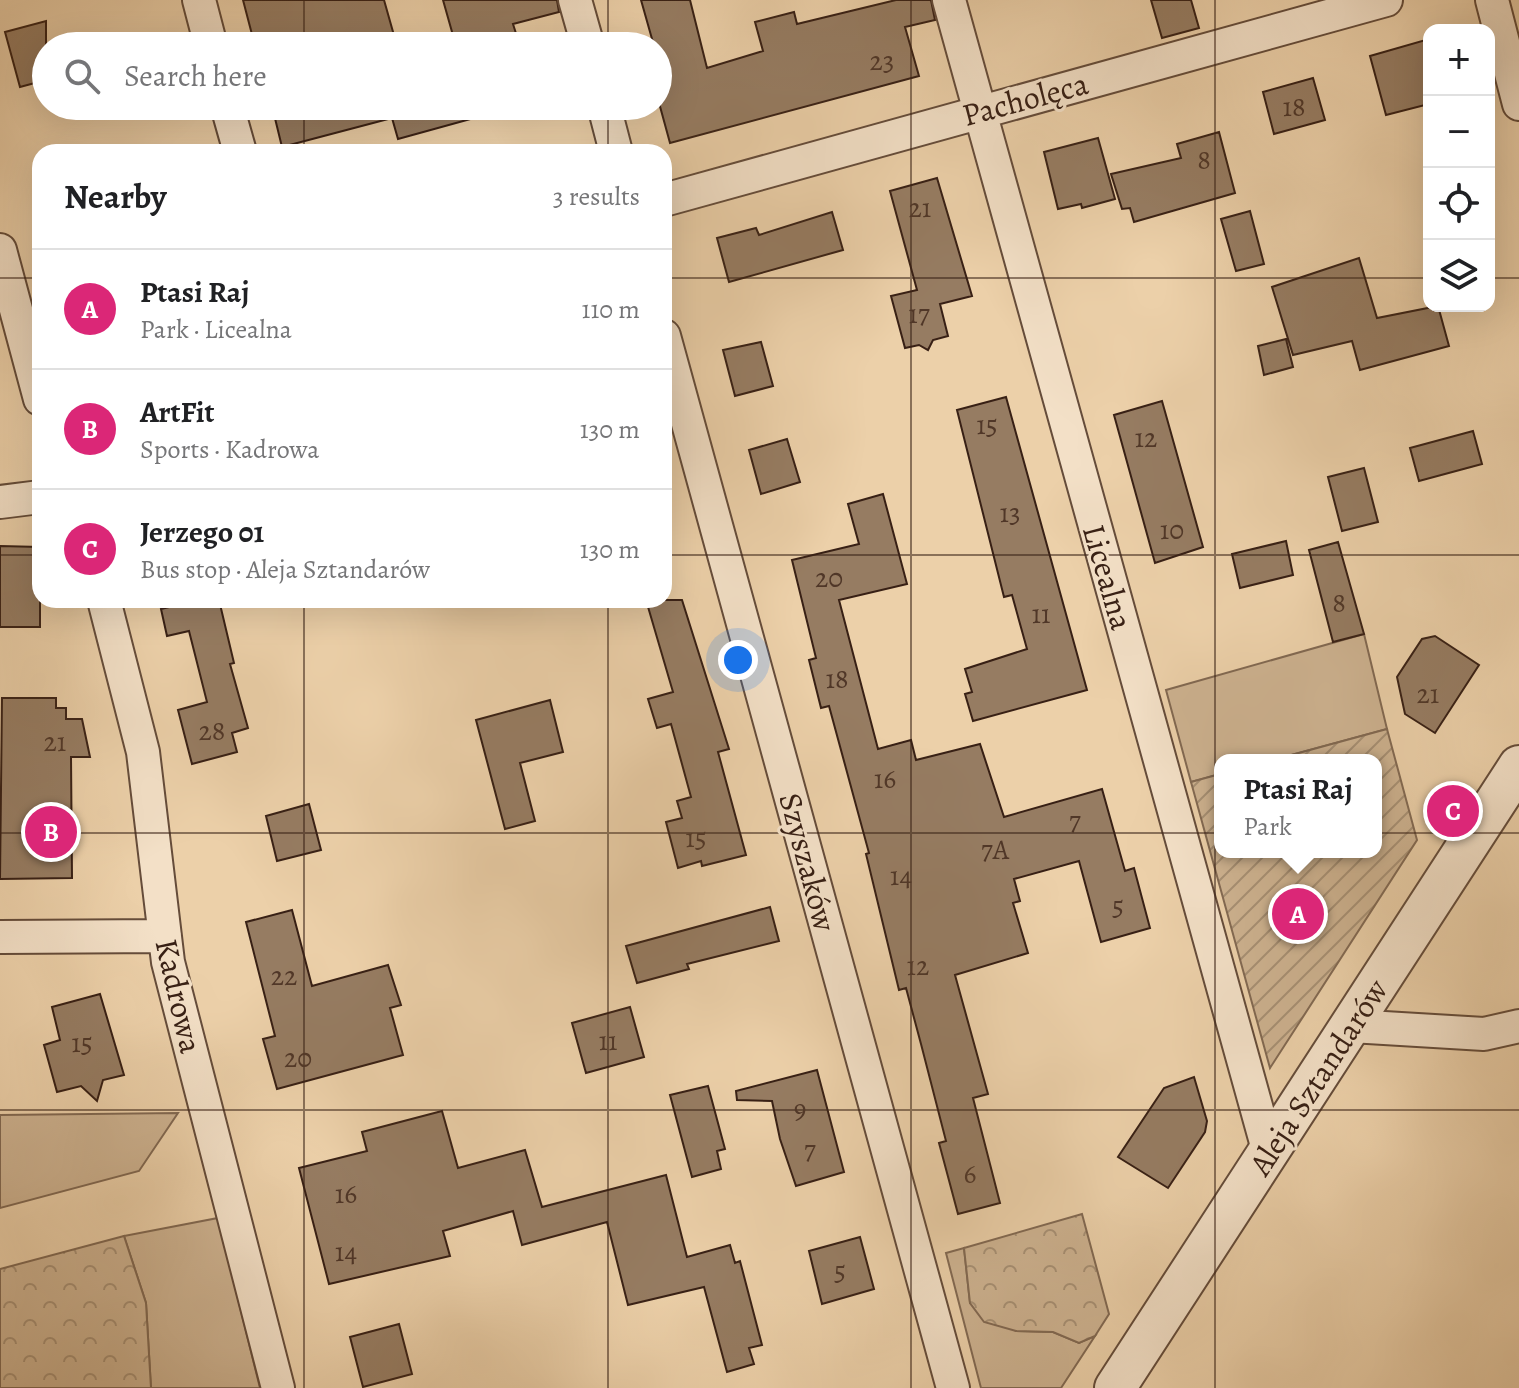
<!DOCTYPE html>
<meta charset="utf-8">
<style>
:root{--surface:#fff;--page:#f6f6f6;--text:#202124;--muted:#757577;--line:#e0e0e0;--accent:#db2777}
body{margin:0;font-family:Alegreya,serif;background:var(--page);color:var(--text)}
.controls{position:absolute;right:24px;top:24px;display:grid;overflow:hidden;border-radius:16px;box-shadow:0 8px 32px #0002}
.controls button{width:72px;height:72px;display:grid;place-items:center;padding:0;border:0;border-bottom:2px solid var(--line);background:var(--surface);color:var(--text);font:40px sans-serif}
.you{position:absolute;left:738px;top:660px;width:28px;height:28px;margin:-20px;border:6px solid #fff;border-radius:50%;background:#1a73e8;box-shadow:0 0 0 12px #1a73e833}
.badge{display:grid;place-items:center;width:52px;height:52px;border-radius:50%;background:var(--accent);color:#fff;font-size:26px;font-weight:700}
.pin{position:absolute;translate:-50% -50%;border:4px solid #fff;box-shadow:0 2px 8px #0006}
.popup{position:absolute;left:1214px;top:754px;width:168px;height:104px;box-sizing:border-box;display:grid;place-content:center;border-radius:16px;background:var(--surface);filter:drop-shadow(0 2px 6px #0005);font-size:26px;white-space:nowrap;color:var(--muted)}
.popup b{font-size:30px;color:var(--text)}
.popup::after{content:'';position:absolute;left:50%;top:100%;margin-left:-16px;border:16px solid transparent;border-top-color:var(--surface)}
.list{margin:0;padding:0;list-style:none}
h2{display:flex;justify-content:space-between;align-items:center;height:104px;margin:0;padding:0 32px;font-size:34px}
h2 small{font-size:26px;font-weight:400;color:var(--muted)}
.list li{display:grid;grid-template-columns:52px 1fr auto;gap:24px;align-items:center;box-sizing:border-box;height:120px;padding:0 32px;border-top:2px solid var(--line)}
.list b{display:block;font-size:30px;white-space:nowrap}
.list p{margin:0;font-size:26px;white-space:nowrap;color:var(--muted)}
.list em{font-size:26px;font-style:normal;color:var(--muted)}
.icon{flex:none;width:44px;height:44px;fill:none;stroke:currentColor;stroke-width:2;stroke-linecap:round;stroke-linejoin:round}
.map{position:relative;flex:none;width:1519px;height:1388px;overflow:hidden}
.search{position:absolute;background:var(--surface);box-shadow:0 8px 32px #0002;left:32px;top:32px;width:640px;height:88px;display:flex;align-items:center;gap:20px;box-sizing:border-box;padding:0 28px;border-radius:44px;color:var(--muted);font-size:30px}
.panel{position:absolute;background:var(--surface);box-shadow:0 8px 32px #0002;left:32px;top:144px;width:640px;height:464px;border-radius:24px}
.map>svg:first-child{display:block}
.grass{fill:#cdb290;stroke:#826952;stroke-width:2}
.forest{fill:url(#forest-crowns);stroke:#826952;stroke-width:2}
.garden{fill:url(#garden-furrows);stroke:#826952;stroke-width:2}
.building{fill:#967c62;stroke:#382015;stroke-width:2}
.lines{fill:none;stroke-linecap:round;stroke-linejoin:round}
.minor-casing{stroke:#654c3a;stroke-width:36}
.tertiary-casing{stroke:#654c3a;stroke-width:44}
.minor{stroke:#f3e0c7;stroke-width:32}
.tertiary{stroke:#f3e0c7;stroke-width:40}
.grid{fill:none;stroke:#382015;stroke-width:2;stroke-opacity:0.55}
.labels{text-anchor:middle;stroke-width:6;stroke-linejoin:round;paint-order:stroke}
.number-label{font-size:28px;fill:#503728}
.street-label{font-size:32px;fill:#382015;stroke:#f3e0c7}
</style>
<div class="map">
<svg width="1519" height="1388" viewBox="0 0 1519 1388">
<defs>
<pattern id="forest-crowns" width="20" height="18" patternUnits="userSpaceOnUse" patternTransform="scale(2)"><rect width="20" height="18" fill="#cdb290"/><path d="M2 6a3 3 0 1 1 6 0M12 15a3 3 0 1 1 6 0" fill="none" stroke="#a79074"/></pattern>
<pattern id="garden-furrows" width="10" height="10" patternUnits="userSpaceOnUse" patternTransform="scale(2)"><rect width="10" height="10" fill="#cdb290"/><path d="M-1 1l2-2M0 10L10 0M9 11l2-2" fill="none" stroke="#a79074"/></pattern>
</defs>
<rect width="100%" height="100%" fill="#ecd0a9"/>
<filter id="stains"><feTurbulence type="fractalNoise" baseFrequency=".0025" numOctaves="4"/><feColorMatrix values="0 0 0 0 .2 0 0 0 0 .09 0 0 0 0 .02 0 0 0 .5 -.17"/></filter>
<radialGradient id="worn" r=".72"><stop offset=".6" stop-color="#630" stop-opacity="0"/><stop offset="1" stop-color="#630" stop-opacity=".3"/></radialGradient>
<!-- grass -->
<path class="grass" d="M1364,634L1387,729L1273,760H1220V774L1191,782L1166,690Z
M178,1113L139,1171L0,1208V1115Z
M218,1218L260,1388H151L146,1303L124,1236Z
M964,1248L970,1303L1016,1331L1053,1332L1079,1343L1095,1336L1061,1388H981L946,1253Z"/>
<!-- forest -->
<path class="forest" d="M1082,1214L1109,1314L1095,1336L1079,1343L1053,1332L1016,1331L984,1322L970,1303L964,1248Z
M124,1236L146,1303L151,1388H0V1269Z"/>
<!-- garden -->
<path class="garden" d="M1387,729L1417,840L1270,1068L1191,782L1220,774V852H1376V760H1273Z"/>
<!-- building -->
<path class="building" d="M243,0H384L397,46H255Z
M443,0H557L559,12L513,24L520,46H456Z
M641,0H690L707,68L763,51L755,22L794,12L797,24L896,0H931L935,20L905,27L919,76L670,143L658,99V46H654Z
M1151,0H1191L1199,28L1162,38Z
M46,21V80L20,87L5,32Z
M1429,39V104L1386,115L1370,56Z
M1313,78L1325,120L1274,134L1263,92Z
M272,106H484L485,115L398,139L392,118L282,147Z
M1219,132L1235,193L1134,222L1130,208L1122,209L1111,174L1181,158L1177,144Z
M1098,138L1115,199L1082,208L1081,204L1058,209L1044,152Z
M937,178L972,296L940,304L948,336L933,340L928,350L919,345L905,348L891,296L917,290L890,191Z
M1250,211L1264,264L1236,271L1221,219Z
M832,212L843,250L729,282L717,238L756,228L759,235Z
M1359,258L1377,318L1438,306L1449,346L1360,370L1352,341L1293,355L1272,287Z
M1286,339L1293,367L1264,375L1258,346Z
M761,342L773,386L735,396L723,350Z
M1006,397L1087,690L973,721L965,694L972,692L965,669L1027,649L1012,595L1004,597L957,410Z
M1162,401L1203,547L1155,563L1114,415Z
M1473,431L1482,464L1419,481L1410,448Z
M787,439L800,482L761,494L749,450Z
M1364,468L1378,522L1342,531L1328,477Z
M883,494L907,584L839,600L878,749L911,740L916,760L980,744L1004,817L1102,789L1125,871L1134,868L1150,928L1101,942L1079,861L1014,879L1020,901L1013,903L1028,953L955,975L988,1094L973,1098L1000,1203L958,1214L939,1143L946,1141L921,1044L906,988L899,990L866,854L869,853L829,706L821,708L809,660L816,658L792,560L859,544L848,504Z
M1286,541L1293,575L1240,588L1232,554Z
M1338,542L1364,634L1333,642L1309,550Z
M0,546L40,547V627H0Z
M198,600H219L234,663L230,664L248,728L232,733L237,752L192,764L178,710L207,702L189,631L167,636L161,609Z
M646,600H682L729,749L718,752L746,855L702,866L701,861L678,868L666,822L682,818L677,801L691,797L671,724L657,728L648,699L673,692Z
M1435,636L1479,665L1435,733L1405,714L1397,677L1422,639Z
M2,698H56V708H66V719H82L90,757H71L72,878L0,879Z
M550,700L563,752L520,763L535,821L505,829L476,720Z
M309,804L321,850L277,861L266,816Z
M770,907L779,941L687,964L689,969L637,983L626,946Z
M292,910L312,986L388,965L401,1005L390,1008L403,1055L277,1089L263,1039L275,1036L246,922Z
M100,994L124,1075L103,1080L97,1101L81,1086L57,1092L44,1045L60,1040L52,1007Z
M630,1007L644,1057L586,1073L572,1023Z
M817,1070L844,1172L796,1186L780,1139L772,1101L737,1100L736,1091Z
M1194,1077L1207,1121L1205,1132L1168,1188L1118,1157L1164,1088Z
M708,1086L725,1149L717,1151L721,1169L692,1177L670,1095Z
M442,1111L458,1168L525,1150L542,1207L666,1175L687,1257L730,1245L735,1263L740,1261L762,1345L749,1348L754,1364L727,1372L704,1287L628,1305L607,1222L522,1245L513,1211L443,1231L450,1256L329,1284L299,1168L367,1151L362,1132Z
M860,1237L874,1289L822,1304L809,1251Z
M399,1324L412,1374L363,1387L350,1337Z"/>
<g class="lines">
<defs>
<path id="minor" d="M199,0L211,46
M575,0L588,46
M949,0L1269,1153
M1492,0L1519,104
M227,106L240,152
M604,106L616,152
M664,200L1386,0
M0,250L40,399
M664,336L953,1388
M0,502L40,497
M104,600L143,752L168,962L278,1388
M0,937L165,936
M1351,1026L1484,1034L1519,1026"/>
<path id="tertiary" d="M1115,1388L1519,766"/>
</defs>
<!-- minor casing -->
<use href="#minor" class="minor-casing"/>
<!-- tertiary casing -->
<use href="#tertiary" class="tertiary-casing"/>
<!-- minor -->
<use href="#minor" class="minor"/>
<!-- tertiary -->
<use href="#tertiary" class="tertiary"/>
</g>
<!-- grid -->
<path class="grid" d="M304,0V46M608,0V46M911,0V1388M1215,0V1388M304,106V152M608,106V152M0,278H40M664,278H1429M1489,278H1519M0,555H40M664,555H1519M304,600V1388M608,600V1388M0,833H1519M0,1110H1519"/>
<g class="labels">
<!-- number labels -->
<g class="number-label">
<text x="882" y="70">23</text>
<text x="1294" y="116">18</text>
<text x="1204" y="169">8</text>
<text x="920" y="217">21</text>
<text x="919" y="323">17</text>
<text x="987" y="434">15</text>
<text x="1146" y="447">12</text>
<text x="1010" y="522">13</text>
<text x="1172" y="539">10</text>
<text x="829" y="587">20</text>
<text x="1339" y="612">8</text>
<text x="1041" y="623">11</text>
<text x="837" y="688">18</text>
<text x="1428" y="703">21</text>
<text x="212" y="740">28</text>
<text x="55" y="751">21</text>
<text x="885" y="788">16</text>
<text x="1075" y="830">7</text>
<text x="696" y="847">15</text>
<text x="995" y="859">7A</text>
<text x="901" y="885">14</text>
<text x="1118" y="915">5</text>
<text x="918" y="975">12</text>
<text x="284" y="985">22</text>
<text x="608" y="1050">11</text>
<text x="82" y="1052">15</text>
<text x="298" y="1067">20</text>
<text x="800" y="1118">9</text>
<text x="810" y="1159">7</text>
<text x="970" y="1183">6</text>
<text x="346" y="1203">16</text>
<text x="346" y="1261">14</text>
<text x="840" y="1280">5</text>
</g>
<!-- street labels -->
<g class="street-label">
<text transform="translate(1025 99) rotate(-15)" y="11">Pacholęca</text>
<text transform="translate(1108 577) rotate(74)" y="11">Licealna</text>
<text transform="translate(808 862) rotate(75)" y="11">Szyszaków</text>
<text transform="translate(179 996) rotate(77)" y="11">Kadrowa</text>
<text transform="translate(1318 1077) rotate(-57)" y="11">Aleja Sztandarów</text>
</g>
</g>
<rect width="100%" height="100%" filter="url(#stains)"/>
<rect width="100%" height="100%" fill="url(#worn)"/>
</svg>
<div class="controls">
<button>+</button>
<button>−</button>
<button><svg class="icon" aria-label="locate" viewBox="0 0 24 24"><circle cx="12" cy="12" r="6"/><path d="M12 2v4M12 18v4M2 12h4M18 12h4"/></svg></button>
<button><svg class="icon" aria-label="layers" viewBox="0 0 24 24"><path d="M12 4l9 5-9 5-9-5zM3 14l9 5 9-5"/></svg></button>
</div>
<div class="you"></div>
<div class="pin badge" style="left:1298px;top:914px">A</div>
<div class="popup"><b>Ptasi Raj</b>Park</div>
<div class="pin badge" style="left:51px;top:832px">B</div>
<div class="pin badge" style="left:1453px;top:811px">C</div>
<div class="search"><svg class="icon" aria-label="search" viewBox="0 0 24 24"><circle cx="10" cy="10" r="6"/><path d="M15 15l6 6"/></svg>Search here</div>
<section class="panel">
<h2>Nearby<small>3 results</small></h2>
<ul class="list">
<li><span class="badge">A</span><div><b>Ptasi Raj</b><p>Park · Licealna</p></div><em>110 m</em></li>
<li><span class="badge">B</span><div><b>ArtFit</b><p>Sports · Kadrowa</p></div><em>130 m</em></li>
<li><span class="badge">C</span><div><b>Jerzego 01</b><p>Bus stop · Aleja Sztandarów</p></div><em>130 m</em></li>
</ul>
</section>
</div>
